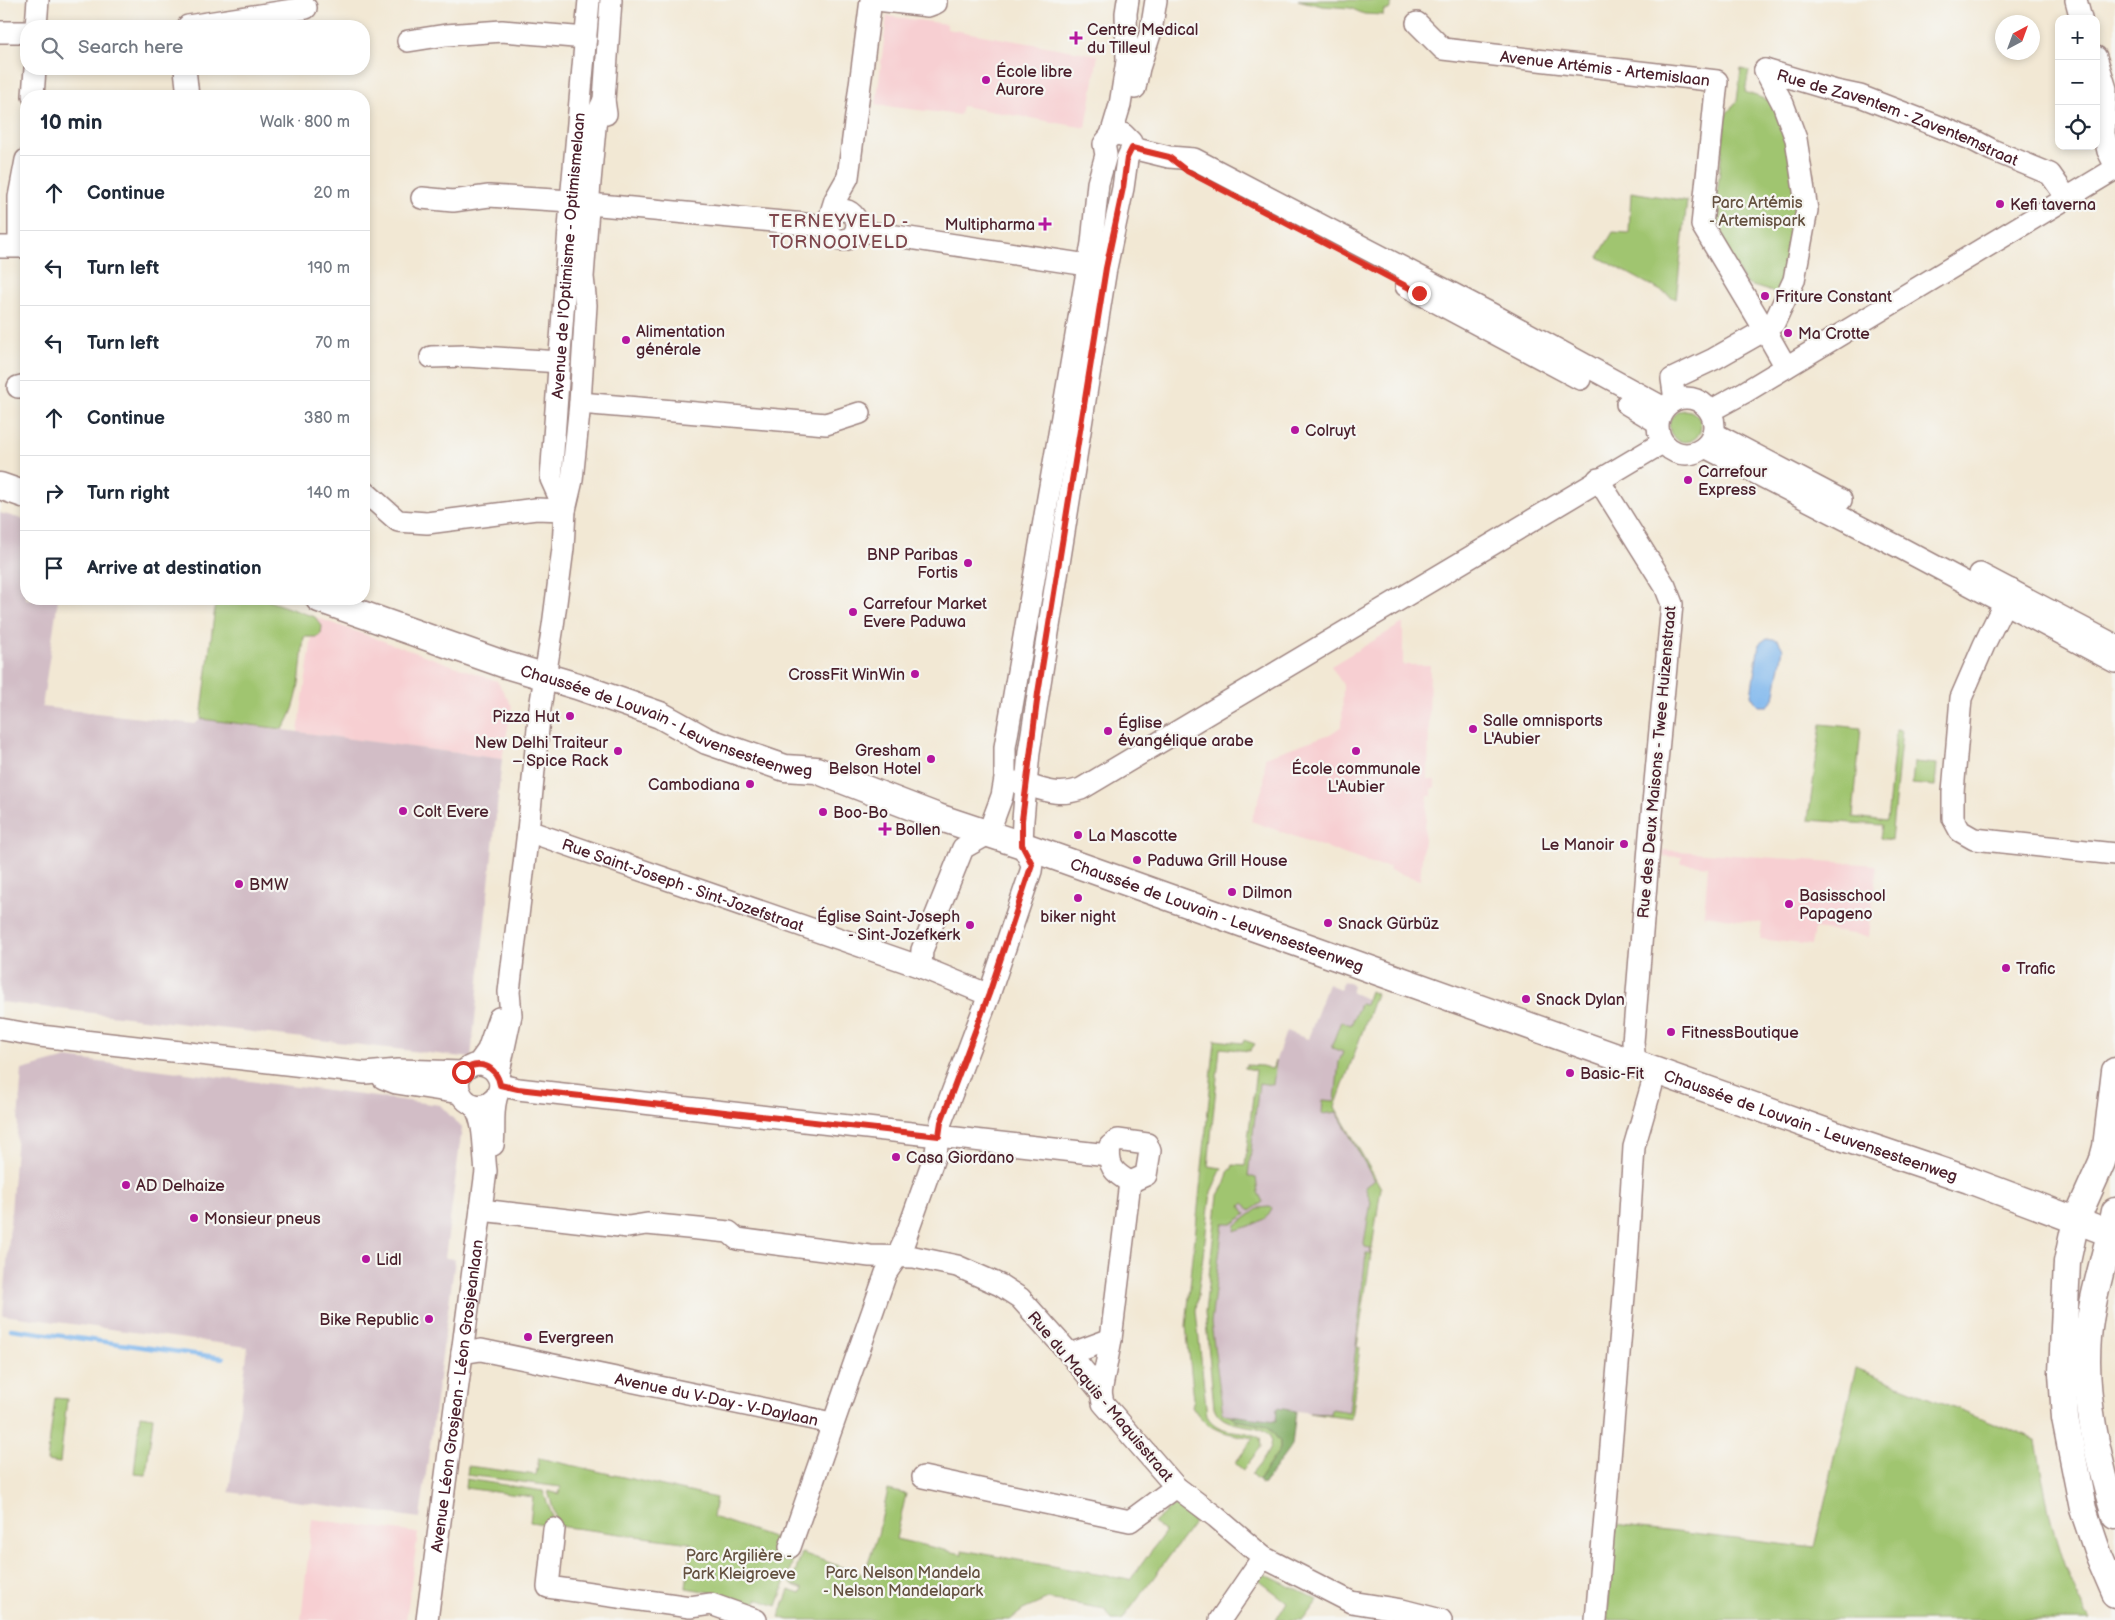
<!DOCTYPE html>
<meta charset="utf-8">
<style>
:root{--surface:#fff;--page:#f2f2f3;--text:#1f2937;--muted:#747a83;--line:#e0e1e3}
body{margin:0;font-family:"Balsamiq Sans",sans-serif;background:var(--page);color:var(--text)}
.controls{position:absolute;right:15px;top:15px;display:grid;overflow:hidden;border-radius:10px;box-shadow:0 2px 8px #0003}
.controls button{width:45px;height:45px;display:grid;place-items:center;padding:0;border:0;border-bottom:1px solid var(--line);background:var(--surface);color:var(--text);font:25px sans-serif}
.compass{position:absolute;left:1995px;top:15px;width:45px;height:45px;border-radius:50%;background:var(--surface);box-shadow:0 2px 8px #0003;rotate:41deg}
.stop{position:absolute;width:15px;height:15px;margin:-11px;border:4px solid #d93025;border-radius:50%;background:#fff}
.stop.end{background:#d93025;border-color:#fff;box-shadow:0 1px 5px #0008}
.list{margin:0;padding:0;list-style:none}
h2{display:flex;justify-content:space-between;align-items:center;height:65px;margin:0;padding:0 20px;font-size:21px}
h2 small{font-size:16px;font-weight:400;color:var(--muted)}
.list li{display:grid;grid-template-columns:32px 1fr auto;gap:15px;align-items:center;box-sizing:border-box;height:75px;padding:0 20px;border-top:1px solid var(--line)}
.list b{display:block;font-size:19px;white-space:nowrap}
.list em{font-size:16px;font-style:normal;color:var(--muted)}
.icon{flex:none;width:28px;height:28px;fill:none;stroke:currentColor;stroke-width:2;stroke-linecap:round;stroke-linejoin:round}
.map{position:relative;flex:none;width:2115px;height:1620px;overflow:hidden}
.search{position:absolute;background:var(--surface);box-shadow:0 2px 8px #0003;left:20px;top:20px;width:350px;height:55px;display:flex;align-items:center;gap:12px;box-sizing:border-box;padding:0 18px;border-radius:20px;color:var(--muted);font-size:19px}
.panel{position:absolute;background:var(--surface);box-shadow:0 2px 8px #0003;left:20px;top:90px;width:350px;height:515px;border-radius:20px}
.map>svg:first-child{display:block}
.built{fill:#f7cfd2}
.industrial{fill:#d2bdc6}
.green{fill:#a0c570;stroke:#75724e}
.forest{fill:#80aa62;stroke:#656446}
.water{fill:#7db6ed;stroke:#646a8c}
.lines{fill:none;stroke-linecap:round;stroke-linejoin:round}
.stream{stroke:#7db6ed;stroke-width:4.5}
.minor-casing{stroke:#9e8480;stroke-width:24}
.major-casing{stroke:#9e8480;stroke-width:29}
.minor{stroke:#fff;stroke-width:21}
.major{stroke:#fff;stroke-width:26}
.route{stroke:#d93025;stroke-width:6}
.poi-dot{fill:#b5179e;stroke:#f6f6f2;stroke-width:2}
.labels{text-anchor:middle;stroke-width:4.5;stroke-linejoin:round;paint-order:stroke}
.poi-label{font-size:16px;fill:#4a1f2b;stroke:#f6f6f2;text-anchor:start}
.street-label{font-size:16px;fill:#4a1f2b;stroke:#f6f6f2}
.park-label{font-size:16px;fill:#645140;stroke:#f6f6f2}
.neighbourhood-label{font-size:18px;letter-spacing:1px;fill:#7f474d;stroke:#f6f6f2}
</style>
<div class="map">
<svg width="2115" height="1620" viewBox="0 0 2115 1620">
<rect width="100%" height="100%" fill="#f6f6f2"/>
<filter id="ink" filterUnits="userSpaceOnUse"><feTurbulence type="fractalNoise" baseFrequency=".02" numOctaves="2"/><feDisplacementMap in="SourceGraphic" scale="10" xChannelSelector="R" yChannelSelector="G"/><feConvolveMatrix kernelMatrix="1 2 1 2 8 2 1 2 1" color-interpolation-filters="sRGB"/></filter>
<filter id="wash" filterUnits="userSpaceOnUse"><feTurbulence type="fractalNoise" baseFrequency=".0096" numOctaves="4" result="noise"/><feDisplacementMap in="SourceGraphic" scale="20" xChannelSelector="R" yChannelSelector="G"/><feGaussianBlur stdDeviation="1.12" result="paint"/><feColorMatrix in="noise" values="0 0 0 0 0 0 0 0 0 0 0 0 0 0 0 0 0 1.4 0 .05"/><feComposite in="paint" operator="in"/></filter>
<g filter="url(#wash)">
<rect width="100%" height="100%" fill="#f2e8d4"/>
<!-- built -->
<path class="built" d="M887,16L947,24V29L1098,55L1086,128L962,106L960,115L876,105Z
M315,617L497,681L512,706L502,759L298,732Z
M1403,623V665H1430L1428,780H1435V788H1432V796H1428L1420,880L1389,870L1390,867L1372,864L1251,821L1264,784L1265,757L1330,734L1342,726L1343,685L1331,666Z
M1664,850L1877,865L1869,936L1814,929L1811,945L1760,939L1762,923L1704,915L1708,866L1681,863L1682,857L1663,856Z
M312,1519L418,1533L406,1620H301Z"/>
<!-- industrial -->
<path class="industrial" d="M0,513L26,520V599H58L42,707L195,724L201,719L502,759L471,1058L0,1002Z
M1343,981L1353,985L1351,992L1373,1002L1335,1108L1381,1188L1357,1346L1360,1347L1351,1419L1278,1408L1276,1421L1223,1414L1211,1323L1229,1173L1247,1177L1259,1083L1273,1085L1276,1060L1286,1031L1308,1039L1328,984L1340,989Z
M67,1058L440,1105L462,1128L445,1258L455,1259L420,1518L229,1492L248,1347L3,1315L22,1070Z"/>
<!-- green -->
<path class="green" d="M1298,0H1393L1389,10H1384L1383,15L1364,14L1350,8L1322,6Z
M1741,69L1749,71L1745,92L1767,100L1770,89C1778,113 1788,138 1793,163C1803,208 1796,251 1779,294L1746,284L1723,244L1714,223L1726,114L1737,101Z
M1631,192L1687,201L1676,299L1598,257L1613,232L1629,233Z
M1669 426a16 16 0 1 1 32 0a16 16 0 1 1-32 0Z
M216,599H263L315,617L322,626L321,634L316,637H304C300,668 301,703 283,729L201,719Z
M1821,724L1861,728L1853,817L1887,821L1896,730L1902,731L1891,840L1880,838L1882,825L1808,820Z
M1914,762L1937,764L1935,786L1912,784Z
M1370,991L1376,994L1335,1107L1381,1188L1357,1346L1360,1347L1351,1419L1309,1413L1330,1414L1331,1409L1349,1412L1366,1253L1370,1254L1371,1248L1365,1247L1364,1243L1371,1202L1365,1187L1374,1180L1337,1112L1322,1114L1323,1100L1335,1101L1339,1062L1343,1052L1332,1048V1045L1341,1021L1351,1025L1360,1004L1365,1005Z
M1215,1040L1243,1043L1244,1040L1255,1044L1250,1051L1220,1048L1208,1166L1222,1168L1211,1192L1196,1311L1207,1416C1220,1437 1242,1427 1260,1438L1261,1447L1243,1470L1235,1463L1254,1438C1226,1433 1208,1433 1192,1406L1194,1399L1186,1326Z
M1276,1060L1273,1085L1259,1083L1248,1176L1256,1178L1258,1192L1263,1202L1250,1211L1244,1203L1241,1206L1246,1214L1234,1223H1223L1211,1323L1223,1414L1230,1415L1236,1420L1268,1426L1280,1442V1449L1258,1481L1251,1475C1257,1467 1267,1457 1270,1446C1278,1416 1223,1436 1214,1407L1205,1312L1218,1195L1225,1183L1229,1169L1231,1170L1233,1165L1245,1166L1256,1070L1244,1068L1247,1065L1262,1066L1272,1069Z
M1269,1207L1272,1208C1269,1222 1247,1226 1235,1231L1236,1225L1259,1208Z
M1856,1368L2036,1440C2046,1501 2057,1566 2090,1620H1607L1615,1525L1814,1548Z
M55,1398L67,1399L60,1463L47,1461Z
M140,1415L153,1417L146,1475L134,1474Z
M539,1458L716,1498L713,1517L778,1539L774,1550L794,1558L777,1606L757,1599L754,1607L709,1592L686,1588L691,1543L558,1526L548,1491L559,1494L561,1487L467,1475L468,1466L536,1475Z
M466,1479L543,1491L552,1515L551,1525L530,1522L533,1497L465,1488Z
M888,1490L906,1494L896,1539L962,1554V1550L1130,1580L1165,1532L1153,1523L1175,1504L1195,1522L1122,1620H1112L1105,1609L1048,1599L1023,1610L1010,1620H789L779,1617L789,1590L801,1594L803,1589L791,1584L802,1553L864,1575L878,1534Z
M1262,1573L1318,1600L1303,1620H1276L1287,1602L1257,1579Z"/>
<!-- forest -->
<path class="forest" d="M1277,1408L1296,1411L1292,1445L1263,1485L1258,1481L1280,1449V1442L1268,1426L1236,1420L1230,1415L1276,1421Z"/>
<!-- water -->
<path class="water" d="M1767,638L1778,640L1783,649L1774,699L1768,706H1758L1751,695L1759,644Z"/>
<g class="lines">
<!-- stream -->
<path class="stream" d="M11,1329L223,1358"/>
</g>
</g>
<g filter="url(#ink)">
<g class="lines">
<defs>
<g id="minor">
<path d="M877,0L928,6L936,3V0"/>
<path d="M2076,0L2081,19"/>
<path id="s1" d="M1417,23L1443,49L1717,81L1702,225L1765,330L1714,359L1672,379L1675,400"/>
<path d="M36,26L38,0"/>
<path d="M188,26L306,8"/>
<path d="M0,32H26"/>
<path d="M408,41L446,35L502,31L586,38"/>
<path d="M2096,57L2106,89L2104,134L2108,151L2115,165"/>
<path d="M185,69L188,96"/>
<path id="s2" d="M1765,70L1836,91L1860,96L1971,139L1992,150L2050,174L2067,198"/>
<path d="M1765,70L1783,104L1796,139L1807,210L1794,280L1774,323L1765,330L1786,367"/>
<path d="M1135,88L1139,68L1151,31L1156,0"/>
<path d="M33,96L35,69"/>
<path d="M606,114L604,100L611,0"/>
<path d="M1132,148L1169,157L1194,159L1501,319L1664,408"/>
<path d="M422,198L453,201L489,196L571,201"/>
<path d="M589,204L827,226"/>
<circle cx="842" cy="225" r="15"/>
<path d="M830,216L835,200L848,177L871,0"/>
<path d="M856,230L1101,267"/>
<path d="M0,247H19V197L26,160"/>
<path d="M1406,286L1580,379"/>
<path d="M431,357L466,356L560,362"/>
<path d="M18,387L26,385"/>
<circle cx="1686" cy="426" r="28"/>
<path d="M580,403L826,424L860,413"/>
<path d="M1627,404L1657,422"/>
<path d="M1710,411L1745,392L2115,169"/>
<path d="M1713,433L1841,500"/>
<path d="M1705,447L1899,547L2115,662"/>
<path d="M1598,479L1665,586L1672,604L1650,835L1633,1042L1635,1063"/>
<path d="M364,491L398,521L427,523L536,509L565,510"/>
<path id="s3" d="M565,510L551,479L571,201L589,0"/>
<path d="M1980,574L2115,645"/>
<path d="M2011,590L1984,645L1961,698L1953,792V818L1960,831L1974,839L2115,854"/>
<path d="M1016,782C1041,788 1055,798 1081,789L1662,443"/>
<path id="s4" d="M528,831L921,967L989,995"/>
<path d="M921,967L922,950L963,848L988,834L1002,796L1005,779V747L1092,243L1098,183L1106,155L1104,144L1111,135L1120,105L1127,61L1126,13L1128,0"/>
<path d="M0,1029L40,1036L365,1073L398,1070L463,1072"/>
<path d="M478,1064L488,1050L499,1018"/>
<path d="M498,1076L511,1015L509,992L528,831L540,708L553,626L563,548L565,510L572,480L580,403L586,305L583,277L590,182L596,117L604,100"/>
<path d="M383,1078L396,1083L460,1093"/>
<path d="M500,1085L518,1089L1108,1155"/>
<path d="M1118,1140L1147,1144L1150,1151L1146,1175L1130,1182C1114,1173 1107,1166 1110,1146Z"/>
<path d="M493,1145C495,1130 492,1113 496,1099C497,1094 500,1090 500,1084C499,1076 494,1069 487,1066C481,1063 474,1064 469,1067C442,1083 472,1123 496,1097"/>
<path d="M481,1210L628,1227L647,1224L729,1232L737,1239L870,1256L914,1257L957,1266L1000,1285L1020,1298L1070,1354L1101,1392L1103,1403L1176,1487L1216,1517L1263,1557L1351,1602L1402,1610L1441,1620"/>
<path id="s5" d="M462,1353L481,1350L813,1419L826,1422L830,1430"/>
<path d="M1070,1354L1111,1339"/>
<path d="M1101,1392L1111,1339L1130,1182"/>
<path d="M923,1477L1130,1521L1176,1487"/>
<path d="M554,1529L548,1587L690,1607L711,1604L756,1620"/>
<path d="M790,1547L886,1273L897,1257L904,1242L936,1152L941,1122L989,995L1031,871L1032,864L1022,845L1023,820L1029,752L1106,268L1123,188L1127,159L1132,148L1131,142L1123,134L1111,135"/>
<path id="s6" d="M427,1620L486,1171C483,1150 486,1124 474,1105"/>
<path d="M1220,1620L1263,1557"/>
<path d="M1596,1620L1627,1261L1634,1147L1656,1071"/>
</g>
<g id="major">
<path d="M0,486L26,495"/>
<path id="s7" d="M319,599L506,665L577,686L660,715L707,741L785,768L816,770L938,817L1022,845L1844,1138L1969,1180L2115,1235"/>
<path d="M2115,1071L2106,1147L2102,1162L2076,1220L2067,1262L2062,1373L2065,1418L2083,1509L2099,1556L2115,1593"/>
<path d="M2115,1211C2107,1253 2092,1293 2088,1337C2083,1396 2098,1460 2115,1516"/>
</g>
</defs>
<!-- minor casing -->
<use href="#minor" class="minor-casing"/>
<!-- major casing -->
<use href="#major" class="major-casing"/>
<!-- minor -->
<use href="#minor" class="minor"/>
<!-- major -->
<use href="#major" class="major"/>
</g>
</g>
<g class="lines" filter="url(#ink)">
<!-- route -->
<path class="route" d="M463,1072C477,1058 497,1066 500,1085L518,1089L939,1136L941,1122L989,994L1032,864L1022,845V820L1038,693L1106,268L1123,188L1127,158L1132,148L1169,157L1187,171L1419,293"/>
</g>
<!-- markers -->
<g class="poi-dot">
<path d="M1073.5 30.5h5v5h5v5h-5v5h-5v-5h-5v-5h5z"/>
<circle cx="986" cy="80" r="5"/>
<circle cx="2000" cy="204" r="5"/>
<path d="M1042.5 216.5h5v5h5v5h-5v5h-5v-5h-5v-5h5z"/>
<circle cx="1765" cy="296" r="5"/>
<circle cx="1788" cy="333" r="5"/>
<circle cx="626" cy="340" r="5"/>
<circle cx="1295" cy="430" r="5"/>
<circle cx="1688" cy="480" r="5"/>
<circle cx="968" cy="563" r="5"/>
<circle cx="853" cy="612" r="5"/>
<circle cx="915" cy="674" r="5"/>
<circle cx="570" cy="716" r="5"/>
<circle cx="1473" cy="729" r="5"/>
<circle cx="1108" cy="731" r="5"/>
<circle cx="618" cy="751" r="5"/>
<circle cx="1356" cy="751" r="5"/>
<circle cx="931" cy="759" r="5"/>
<circle cx="750" cy="784" r="5"/>
<circle cx="403" cy="811" r="5"/>
<circle cx="823" cy="812" r="5"/>
<path d="M882.5 821.5h5v5h5v5h-5v5h-5v-5h-5v-5h5z"/>
<circle cx="1078" cy="835" r="5"/>
<circle cx="1624" cy="844" r="5"/>
<circle cx="1137" cy="860" r="5"/>
<circle cx="239" cy="884" r="5"/>
<circle cx="1232" cy="892" r="5"/>
<circle cx="1078" cy="898" r="5"/>
<circle cx="1789" cy="904" r="5"/>
<circle cx="1328" cy="923" r="5"/>
<circle cx="970" cy="925" r="5"/>
<circle cx="2006" cy="968" r="5"/>
<circle cx="1526" cy="999" r="5"/>
<circle cx="1671" cy="1032" r="5"/>
<circle cx="1570" cy="1073" r="5"/>
<circle cx="896" cy="1157" r="5"/>
<circle cx="126" cy="1185" r="5"/>
<circle cx="194" cy="1218" r="5"/>
<circle cx="366" cy="1259" r="5"/>
<circle cx="429" cy="1319" r="5"/>
<circle cx="528" cy="1337" r="5"/>
</g>
<g class="labels">
<!-- poi labels -->
<g class="poi-label">
<text x="1087" y="35">Centre Medical<tspan x="1087" dy="18">du Tilleul</tspan></text>
<text x="996" y="77">École libre<tspan x="996" dy="18">Aurore</tspan></text>
<text x="2010" y="210">Kefi taverna</text>
<text x="1035" y="230" text-anchor="end">Multipharma</text>
<text x="1775" y="302">Friture Constant</text>
<text x="636" y="337">Alimentation<tspan x="636" dy="18">générale</tspan></text>
<text x="1798" y="339">Ma Crotte</text>
<text x="1305" y="436">Colruyt</text>
<text x="1698" y="477">Carrefour<tspan x="1698" dy="18">Express</tspan></text>
<text x="958" y="560" text-anchor="end">BNP Paribas<tspan x="958" dy="18">Fortis</tspan></text>
<text x="863" y="609">Carrefour Market<tspan x="863" dy="18">Evere Paduwa</tspan></text>
<text x="905" y="680" text-anchor="end">CrossFit WinWin</text>
<text x="560" y="722" text-anchor="end">Pizza Hut</text>
<text x="1483" y="726">Salle omnisports<tspan x="1483" dy="18">L'Aubier</tspan></text>
<text x="1118" y="728">Église<tspan x="1118" dy="18">évangélique arabe</tspan></text>
<text x="608" y="748" text-anchor="end">New Delhi Traiteur<tspan x="608" dy="18">– Spice Rack</tspan></text>
<text x="921" y="756" text-anchor="end">Gresham<tspan x="921" dy="18">Belson Hotel</tspan></text>
<text x="1356" y="774" text-anchor="middle">École communale<tspan x="1356" dy="18">L'Aubier</tspan></text>
<text x="740" y="790" text-anchor="end">Cambodiana</text>
<text x="413" y="817">Colt Evere</text>
<text x="833" y="818">Boo-Bo</text>
<text x="895" y="835">Bollen</text>
<text x="1088" y="841">La Mascotte</text>
<text x="1614" y="850" text-anchor="end">Le Manoir</text>
<text x="1147" y="866">Paduwa Grill House</text>
<text x="249" y="890">BMW</text>
<text x="1242" y="898">Dilmon</text>
<text x="1799" y="901">Basisschool<tspan x="1799" dy="18">Papageno</tspan></text>
<text x="960" y="922" text-anchor="end">Église Saint-Joseph<tspan x="960" dy="18">- Sint-Jozefkerk</tspan></text>
<text x="1078" y="922" text-anchor="middle">biker night</text>
<text x="1338" y="929">Snack Gürbüz</text>
<text x="2016" y="974">Trafic</text>
<text x="1536" y="1005">Snack Dylan</text>
<text x="1681" y="1038">FitnessBoutique</text>
<text x="1580" y="1079">Basic-Fit</text>
<text x="906" y="1163">Casa Giordano</text>
<text x="136" y="1191">AD Delhaize</text>
<text x="204" y="1224">Monsieur pneus</text>
<text x="376" y="1265">Lidl</text>
<text x="419" y="1325" text-anchor="end">Bike Republic</text>
<text x="538" y="1343">Evergreen</text>
</g>
<!-- street labels -->
<g class="street-label">
<text dy="6" stroke="none"><textPath href="#s1" startOffset="200">Avenue Artémis - Artemislaan</textPath></text>
<text dy="6" stroke="none"><textPath href="#s2" startOffset="141">Rue de Zaventem - Zaventemstraat</textPath></text>
<text dy="6" stroke="none"><textPath href="#s3" startOffset="258">Avenue de l'Optimisme - Optimismelaan</textPath></text>
<text dy="6" stroke="none"><textPath href="#s7" startOffset="369">Chaussée de Louvain - Leuvensesteenweg</textPath></text>
<text transform="translate(1656 762) rotate(-85)" y="6">Rue des Deux Maisons - Twee Huizenstraat</text>
<text dy="6" stroke="none"><textPath href="#s4" startOffset="164">Rue Saint-Joseph - Sint-Jozefstraat</textPath></text>
<text dy="6" stroke="none"><textPath href="#s7" startOffset="954">Chaussée de Louvain - Leuvensesteenweg</textPath></text>
<text dy="6" stroke="none"><textPath href="#s7" startOffset="1584">Chaussée de Louvain - Leuvensesteenweg</textPath></text>
<text dy="6" stroke="none"><textPath href="#s6" startOffset="226">Avenue Léon Grosjean - Léon Grosjeanlaan</textPath></text>
<text transform="translate(1101 1396) rotate(50)" y="6">Rue du Maquis - Maquisstraat</text>
<text dy="6" stroke="none"><textPath href="#s5" startOffset="260">Avenue du V-Day - V-Daylaan</textPath></text>
</g>
<!-- park labels -->
<g class="park-label">
<text x="1757" y="208">Parc Artémis<tspan x="1757" dy="18">- Artemispark</tspan></text>
<text x="739" y="1561">Parc Argilière -<tspan x="739" dy="18">Park Kleigroeve</tspan></text>
<text x="903" y="1578">Parc Nelson Mandela<tspan x="903" dy="18">- Nelson Mandelapark</tspan></text>
</g>
<!-- neighbourhood labels -->
<g class="neighbourhood-label">
<text x="839" y="227">TERNEYVELD -<tspan x="839" dy="21">TORNOOIVELD</tspan></text>
</g>
</g>
</svg>
<div class="controls">
<button>+</button>
<button>−</button>
<button><svg class="icon" aria-label="locate" viewBox="0 0 24 24"><circle cx="12" cy="12" r="6"/><path d="M12 2v4M12 18v4M2 12h4M18 12h4"/></svg></button>
</div>
<svg class="compass" viewBox="-18 -18 36 36"><path d="M0-13l5 13h-10z" fill="#e53935"/><path d="M0 13l5-13h-10z" fill="#747a83"/></svg>
<div class="stop" style="left:463px;top:1072px"></div>
<div class="stop end" style="left:1419px;top:293px"></div>
<div class="search"><svg class="icon" aria-label="search" viewBox="0 0 24 24"><circle cx="10" cy="10" r="6"/><path d="M15 15l6 6"/></svg>Search here</div>
<section class="panel">
<h2>10 min<small>Walk · 800 m</small></h2>
<ul class="list">
<li><svg class="icon" aria-label="ahead" viewBox="0 0 24 24"><path d="M12 20V5M6 11l6-6 6 6"/></svg><div><b>Continue</b></div><em>20 m</em></li>
<li><svg class="icon" aria-label="left" viewBox="0 0 24 24"><path d="M17 20v-9H6M10 6l-5 5 5 5"/></svg><div><b>Turn left</b></div><em>190 m</em></li>
<li><svg class="icon" aria-label="left" viewBox="0 0 24 24"><path d="M17 20v-9H6M10 6l-5 5 5 5"/></svg><div><b>Turn left</b></div><em>70 m</em></li>
<li><svg class="icon" aria-label="ahead" viewBox="0 0 24 24"><path d="M12 20V5M6 11l6-6 6 6"/></svg><div><b>Continue</b></div><em>380 m</em></li>
<li><svg class="icon" aria-label="right" viewBox="0 0 24 24"><path d="M7 20v-9h11M14 6l5 5-5 5"/></svg><div><b>Turn right</b></div><em>140 m</em></li>
<li><svg class="icon" aria-label="arrive" viewBox="0 0 24 24"><path d="M6 21V4h12l-3 4 3 4H6"/></svg><div><b>Arrive at destination</b></div></li>
</ul>
</section>
</div>
